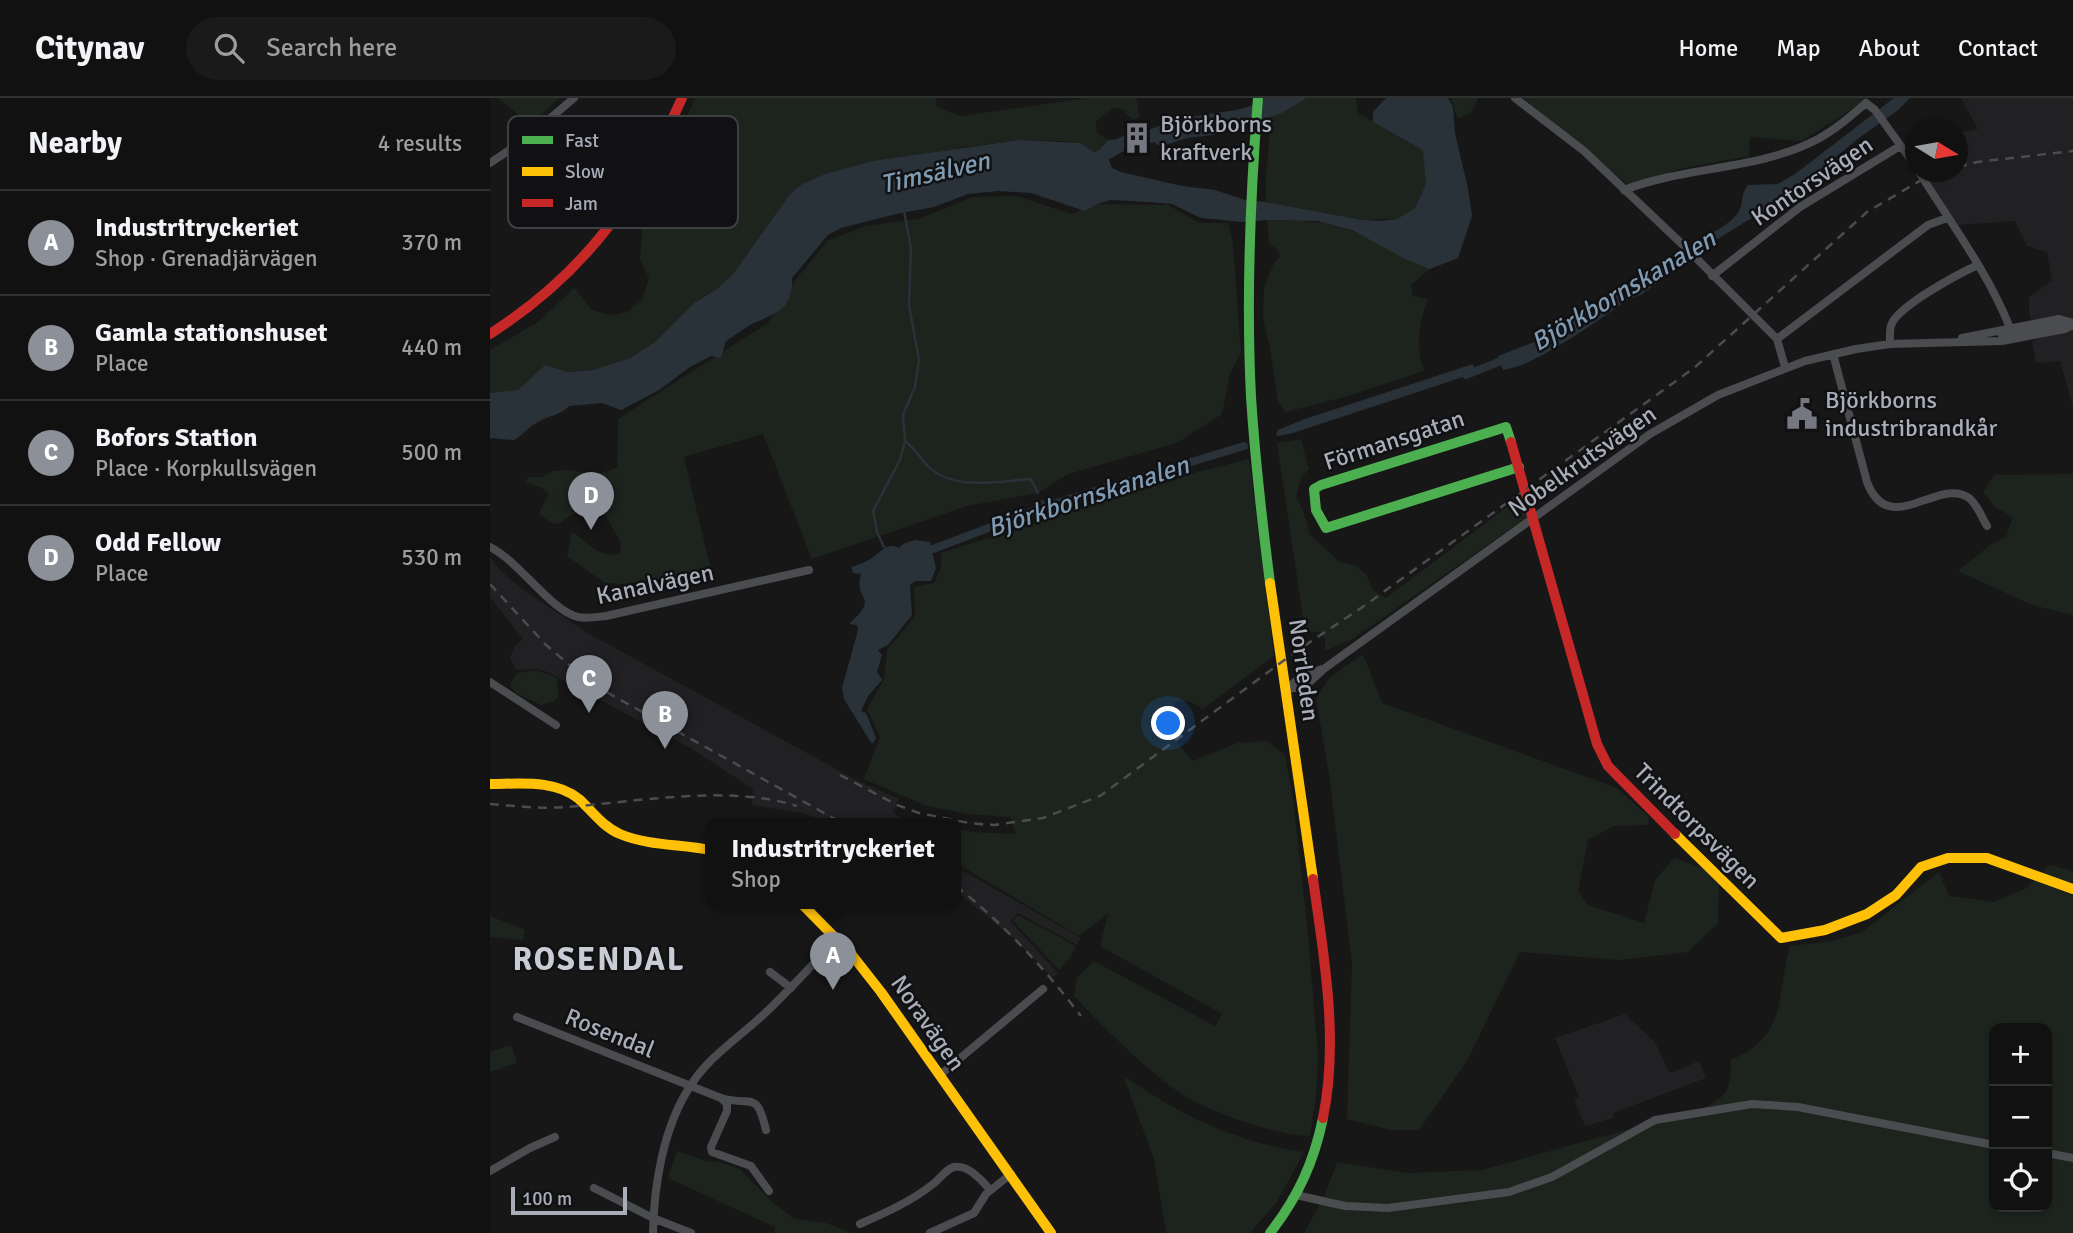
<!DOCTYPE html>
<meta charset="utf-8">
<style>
:root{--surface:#111;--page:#1a1a1a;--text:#f1f3f6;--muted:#9c9d9f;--line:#303131;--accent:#8c9099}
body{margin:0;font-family:Signika,sans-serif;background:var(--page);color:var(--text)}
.controls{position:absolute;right:21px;bottom:21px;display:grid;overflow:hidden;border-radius:14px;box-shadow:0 2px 5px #0004}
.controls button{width:63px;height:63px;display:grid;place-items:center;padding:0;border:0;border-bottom:2px solid var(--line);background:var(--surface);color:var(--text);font:35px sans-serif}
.compass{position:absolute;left:1415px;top:21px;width:63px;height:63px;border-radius:50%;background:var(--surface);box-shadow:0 2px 5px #0004;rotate:101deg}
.scale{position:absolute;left:21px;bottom:18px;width:116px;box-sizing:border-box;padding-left:7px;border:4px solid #a8adb8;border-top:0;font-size:19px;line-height:24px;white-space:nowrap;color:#a8adb8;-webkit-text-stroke:5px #111113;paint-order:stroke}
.you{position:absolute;left:679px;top:626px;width:24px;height:24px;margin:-18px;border:5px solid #fff;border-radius:50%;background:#1a73e8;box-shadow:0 0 0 10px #1a73e833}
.badge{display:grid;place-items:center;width:46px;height:46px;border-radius:50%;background:var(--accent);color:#fff;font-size:23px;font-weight:700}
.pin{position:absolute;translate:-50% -58px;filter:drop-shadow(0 2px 4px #0008)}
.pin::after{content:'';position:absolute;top:37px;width:24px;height:21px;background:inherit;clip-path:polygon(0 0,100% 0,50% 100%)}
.popup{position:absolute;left:215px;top:720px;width:256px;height:91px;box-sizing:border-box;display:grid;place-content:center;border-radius:14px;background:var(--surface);filter:drop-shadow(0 2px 5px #0005);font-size:23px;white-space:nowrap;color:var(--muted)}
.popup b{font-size:26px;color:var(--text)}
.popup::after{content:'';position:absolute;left:50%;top:100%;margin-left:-14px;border:14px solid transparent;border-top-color:var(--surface)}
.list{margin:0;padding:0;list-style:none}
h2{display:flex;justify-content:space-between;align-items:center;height:91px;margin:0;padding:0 28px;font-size:30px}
h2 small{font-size:23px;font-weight:400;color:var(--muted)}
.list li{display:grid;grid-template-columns:46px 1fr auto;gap:21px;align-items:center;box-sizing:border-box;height:105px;padding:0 28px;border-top:2px solid var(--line)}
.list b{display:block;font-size:26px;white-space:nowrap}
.list p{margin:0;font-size:23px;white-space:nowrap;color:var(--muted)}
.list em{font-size:23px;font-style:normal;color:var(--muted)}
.icon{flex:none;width:38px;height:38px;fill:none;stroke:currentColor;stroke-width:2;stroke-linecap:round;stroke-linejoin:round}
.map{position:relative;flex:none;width:1583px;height:1135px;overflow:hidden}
header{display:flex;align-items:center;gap:42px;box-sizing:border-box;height:98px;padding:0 35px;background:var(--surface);border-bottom:2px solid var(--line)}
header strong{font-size:33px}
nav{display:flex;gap:38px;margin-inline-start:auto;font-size:24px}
.search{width:490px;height:63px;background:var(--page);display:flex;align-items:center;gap:18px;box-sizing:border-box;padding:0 24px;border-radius:38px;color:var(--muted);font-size:26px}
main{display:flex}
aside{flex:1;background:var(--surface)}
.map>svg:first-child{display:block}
.built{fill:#212123}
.green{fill:#1d241e;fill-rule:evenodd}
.water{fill:#2a3239}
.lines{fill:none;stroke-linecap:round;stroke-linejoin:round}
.stream{stroke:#2a3239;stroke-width:2.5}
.canal{stroke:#2a3239;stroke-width:8}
.river{stroke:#2a3239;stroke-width:14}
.street{stroke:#4b4c50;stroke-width:8}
.fast{stroke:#4caf50;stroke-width:10}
.slow{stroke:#ffc107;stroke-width:10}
.jam{stroke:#c62828;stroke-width:10}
.rail{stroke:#4b4c4f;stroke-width:2.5;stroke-dasharray:9 7;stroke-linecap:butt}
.labels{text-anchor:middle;stroke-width:5;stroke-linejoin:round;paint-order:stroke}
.poi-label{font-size:24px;fill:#a8adb8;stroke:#111113;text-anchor:start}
.street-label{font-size:24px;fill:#a8adb8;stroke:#111113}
.water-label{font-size:26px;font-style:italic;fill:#7f9bb3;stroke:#111113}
.district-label{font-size:32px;font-weight:bold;letter-spacing:2px;fill:#c9ccd4;stroke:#111113}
.key{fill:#111113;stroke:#3e4045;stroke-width:2}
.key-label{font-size:19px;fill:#a8adb8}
</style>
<header>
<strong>Citynav</strong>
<div class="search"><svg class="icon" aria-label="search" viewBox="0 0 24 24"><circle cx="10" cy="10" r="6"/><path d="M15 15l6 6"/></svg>Search here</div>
<nav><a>Home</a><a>Map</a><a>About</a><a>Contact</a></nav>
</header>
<main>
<aside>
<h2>Nearby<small>4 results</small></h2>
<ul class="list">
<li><span class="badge">A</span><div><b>Industritryckeriet</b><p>Shop · Grenadjärvägen</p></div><em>370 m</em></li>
<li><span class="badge">B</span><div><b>Gamla stationshuset</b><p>Place</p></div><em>440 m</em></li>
<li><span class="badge">C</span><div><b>Bofors Station</b><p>Place · Korpkullsvägen</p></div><em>500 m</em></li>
<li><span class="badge">D</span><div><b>Odd Fellow</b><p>Place</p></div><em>530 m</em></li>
</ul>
</aside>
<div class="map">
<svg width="1583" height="1135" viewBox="0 0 1583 1135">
<rect width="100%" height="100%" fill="#171717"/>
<!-- built -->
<path class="built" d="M1471,0H1583V309L1570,263L1546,265L1542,243L1546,242L1539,214V199L1562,183L1557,154L1537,148L1525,123L1466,127L1434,74H1468V35L1488,31Z
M0,459L9,471L32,491L101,537L370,684L409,701L403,713L415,726H344L313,715L262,707L263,691L202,651L58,574L47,571L26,572L20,560L24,549L33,541L0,499Z
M466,769L591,840L587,847L528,815L520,823L568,875L562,880L528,844L466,793Z
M1135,916L1165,944L1179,974H1183L1209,963L1216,980L1123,1015V1020L1095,1028L1084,1002L1089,999L1065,940Z"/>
<!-- green -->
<path class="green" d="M8,0H69L41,27Z
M205,0H446L447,9L471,18L597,0H646L650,20L642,21L632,11L622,10L606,23L607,35L618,42L609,52L603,54L590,45L569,43L529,42L475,49L420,59L384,63L335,76L312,86L300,96L243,176L227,191L204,205L165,244L140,260L103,272L78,274L55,267L28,292L0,295V252L48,224L84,190L101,211L118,217L128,216L137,214L152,202L159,180L150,161L152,133L144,123V116L179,79L177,65Z
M817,0H866L868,15L934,52L936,86L925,110L907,121L871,122L776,104C774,75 781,47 779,18L792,15Z
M961,0H988L981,15L968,21Z
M1033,0H1379L1312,43L1260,39L1259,58L1194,70L1138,87Z
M527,98L582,116L604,106L678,107L709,125H738L743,145L751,254L740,276L732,316L687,345L578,376L548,395L477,408L322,461L273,336L194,359L222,476L134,486L115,485L77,458L82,434C97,443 108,460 129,456L131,452L130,443L113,413C92,411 85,412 70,426L62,425L50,417V413L59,396L52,390L36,384L38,379H52L62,373L82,372L104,377L127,370L128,321L278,225L304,184L337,143L375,128L429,121L482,99Z
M777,122C806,123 835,122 862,133C889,143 913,160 940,171L921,187L923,198L938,201C929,225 925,248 934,273L858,298L796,314L788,304L780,250L773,221L774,190L783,167L790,158L787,151L779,146Z
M811,341L819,371L811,380L806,399L814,415L820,437L850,464L864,467L877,477L883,492L896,500L1033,397L1039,418L861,542L835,553V541L829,534L815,533L787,345Z
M759,361L784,558L713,611L701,604L686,603L677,633L703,663L747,645L777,643L795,657L803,701L817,825L828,957L826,998L820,1038C783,1037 712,1012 683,990C647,963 614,930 584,898L587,880L604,863L725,928L732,916L610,848L618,815L589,838L466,765V730L482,734L526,736L520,719L478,716L437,708L374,681L390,639L377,611L394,581L397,552L425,518L424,489L444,485L451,469V455L700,376Z
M1583,376V517L1542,507L1468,473L1500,447L1516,439L1523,419L1505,409L1493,394L1504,377Z
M873,556L892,605L1127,690L1159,719L1158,727L1124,728L1098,742L1088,794L1098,807L1154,825L1165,782L1184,760L1218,772L1229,781L1228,825L1198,854L1129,862L1030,854L977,963L929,1032H901L857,1021L862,866L839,676L826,601L839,580Z
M46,572L67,580L69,598L64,603L51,607L26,595L20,588L26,575Z
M1560,767L1583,773V1135H814L835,1097L847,1064L917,1075L992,1072L1212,1011C1239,997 1240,993 1241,962C1299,937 1285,901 1300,848L1342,843L1372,834L1449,774L1459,798L1504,804L1537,790ZM1504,930H1557V1109H1504Z
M528,817L586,848L580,860L569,872L523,823Z
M0,818L35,832L33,842L0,839Z
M21,947L27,965L0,974V954Z
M633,977C687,1016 748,1045 814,1054L787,1104L760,1135H676L664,1061Z
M187,1053L216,1063L230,1064L250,1071L282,1104L305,1121L336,1125L362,1135H284L285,1129L178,1080Z"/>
<!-- water -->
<path class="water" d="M776,0H817L792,15L723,37L697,40L672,48L666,46L662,33C671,20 733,15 751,11C760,9 768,4 776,0Z
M896,0H958L963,9L965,35L978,91L982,118L968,160L940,171L915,161L862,132L827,123L777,122L753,124L711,120L682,106L659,104L620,102L607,106L595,113L541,95L508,93L478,96L444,109L406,116L351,130L338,137L302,180C303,214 284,215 260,227C252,232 244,238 236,243L231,260L221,258L200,269L169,292L131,312L112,305L79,308C70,318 59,317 48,324C39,328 33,337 24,342L0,340V295L28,292L55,267L78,274L103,272L140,260L165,244L204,205L227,191L243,176L300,96L312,86L335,76L383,63L529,42L590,45L604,54L609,52L618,42L634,41L635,47L627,52L628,56L618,60L622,70L631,74L692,88L725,92L755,102L776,104L872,122L890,123L907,121L925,110L936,86L933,52L883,24V14Z
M1404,0H1420L1408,12L1369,40L1299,97L1208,153L1151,197L1141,200C1110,220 1047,268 1013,272L1008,258L1057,239L1108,205L1203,149L1207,144C1219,136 1242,126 1249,113C1254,105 1249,100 1258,87L1288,86L1305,76Z
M983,266L985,275L803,335L788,338L786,336L788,332L815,321Z
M425,442L440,444L446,470L441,483H425L420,487L422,517L398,547L388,552L392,557L387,574L392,582L378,598L371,613L376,615L386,640L382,646L354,601L352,590L368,532L367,527L359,526C391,497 363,504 371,476L363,475L361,469C368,467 377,464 383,459C393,453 396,444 409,450L413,446Z"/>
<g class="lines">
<!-- stream -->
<path class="stream" d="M415,343C424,350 429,359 437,367C462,394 508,383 541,381L548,395
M552,403L556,408
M394,449L387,434L383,413L410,362L415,343L413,317L425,289L429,262L419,207L421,151L414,112"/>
<!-- canal -->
<path class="canal" d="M976,277L1019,260
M443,451L556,408L754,348"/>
<!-- river -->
<path class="river" d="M618,54L636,44L681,33"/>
<!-- street -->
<path class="street" d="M1025,0L1094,53L1193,147L1287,241L1295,269
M0,65L36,41L84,0
M1429,74C1460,124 1498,174 1520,230
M1134,92C1196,68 1270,72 1328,41C1346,31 1361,18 1376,5L1385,12L1426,69
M1222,178L1310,109L1410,48
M1512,237L1579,226
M1472,240L1569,221L1583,225
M1287,241L1438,127L1457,120
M1400,246C1400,239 1399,231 1402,225C1412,206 1468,176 1488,167
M1343,256L1377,384C1399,442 1449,378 1479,400C1487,406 1492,420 1497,428
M0,449C30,464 61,513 88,519C97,521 107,519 116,518L319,472
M0,584L66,627
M796,591L814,589L835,570L1160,336L1228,297L1315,263L1366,251L1400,246L1512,243L1575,231L1583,227
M796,591L812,578L832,571
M280,874L301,890
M27,919L231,1000C263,1009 266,991 276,1032
M450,977L553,891
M231,1000L237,1006V1013L221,1049L222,1054L261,1068L279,1093
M1557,1055L1583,1060
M0,1073L40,1050L65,1039
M104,1090L163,1120L201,1135
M806,1097L855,1108L898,1110L1019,1094L1062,1079L1165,1022L1262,1006L1308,1009L1504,1047
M370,1126C395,1115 422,1103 443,1086C450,1081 456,1071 464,1069C478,1066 492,1082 500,1092
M163,1135C164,1087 173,1031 199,990C217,960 247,941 272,918C298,894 322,867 347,841
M440,1135L484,1115L496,1096L521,1076"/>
<!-- fast -->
<path class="fast" d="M768,0C760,100 756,199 761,299C765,361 772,423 780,485
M1021,344L1016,329L831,387L824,391L826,412L836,430L1029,369
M780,1135C808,1099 824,1064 833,1020"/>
<!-- slow -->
<path class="slow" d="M780,485L823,781
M0,686C29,686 65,681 89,701C102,713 113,729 130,736C158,748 191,746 220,752
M1185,736L1291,840L1335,832L1377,816L1406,797L1431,769L1458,760H1497L1583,791
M312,806L362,857L391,894L561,1135"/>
<!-- jam -->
<path class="jam" d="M0,236C95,175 147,102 192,0
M1021,344L1107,646L1118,668L1185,736
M823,781C834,858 849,942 833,1020"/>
<!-- rail -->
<path class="rail" d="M1468,69L1487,64L1583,53
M0,486L56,547L102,586L354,726
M350,677L407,707L429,715L479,725L504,727L553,720L610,698L808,552L874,508L1204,270L1377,114L1433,81L1454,74
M0,706C25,708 51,711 76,709C148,704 237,686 307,708
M466,788C514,826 554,870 591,918"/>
</g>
<!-- icons -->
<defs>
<symbol id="building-bare" viewBox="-9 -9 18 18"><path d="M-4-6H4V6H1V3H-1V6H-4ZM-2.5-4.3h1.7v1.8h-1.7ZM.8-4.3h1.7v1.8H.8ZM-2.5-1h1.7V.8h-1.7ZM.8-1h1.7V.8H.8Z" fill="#757880" stroke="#111113" stroke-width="2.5" paint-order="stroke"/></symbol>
<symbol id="civic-bare" viewBox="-9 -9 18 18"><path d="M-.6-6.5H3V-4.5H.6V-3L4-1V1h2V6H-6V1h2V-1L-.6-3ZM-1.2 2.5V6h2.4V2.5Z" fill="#757880" stroke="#111113" stroke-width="2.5" paint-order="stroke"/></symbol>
</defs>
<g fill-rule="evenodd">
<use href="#building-bare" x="625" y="18" width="44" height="44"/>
<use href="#civic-bare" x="1290" y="294" width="44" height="44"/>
</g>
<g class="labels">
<!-- poi labels -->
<g class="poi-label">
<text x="670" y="34">Björkborns<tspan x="670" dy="28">kraftverk</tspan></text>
<text x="1335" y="310">Björkborns<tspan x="1335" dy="28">industribrandkår</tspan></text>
</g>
<!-- street labels -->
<g class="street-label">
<text transform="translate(1322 83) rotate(-34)" y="8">Kontorsvägen</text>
<text transform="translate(904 342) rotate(-18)" y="8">Förmansgatan</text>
<text transform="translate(1092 363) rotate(-35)" y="8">Nobelkrutsvägen</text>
<text transform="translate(165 486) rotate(-12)" y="8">Kanalvägen</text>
<text transform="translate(814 572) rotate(82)" y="8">Norrleden</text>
<text transform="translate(1207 728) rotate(45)" y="8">Trindtorpsvägen</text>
<text transform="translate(438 925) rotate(55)" y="8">Noravägen</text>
<text transform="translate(120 935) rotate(22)" y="8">Rosendal</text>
</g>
<!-- water labels -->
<g class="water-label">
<text transform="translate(445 74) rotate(-13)" y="9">Timsälven</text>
<text transform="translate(1133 192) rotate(-31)" y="9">Björkbornskanalen</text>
<text transform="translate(598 398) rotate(-18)" y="9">Björkbornskanalen</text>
</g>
<!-- district labels -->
<g class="district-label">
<text x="109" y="872">ROSENDAL</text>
</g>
</g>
<!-- legend -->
<rect x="18" y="18" width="230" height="112" rx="10" class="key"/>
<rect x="32" y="38" width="31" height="8" fill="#4caf50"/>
<rect x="32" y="69" width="31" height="9" fill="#ffc107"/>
<rect x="32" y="101" width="31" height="8" fill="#c62828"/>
<g class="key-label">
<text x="75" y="49">Fast</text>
<text x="75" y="80">Slow</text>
<text x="75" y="112">Jam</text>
</g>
</svg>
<div class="controls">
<button>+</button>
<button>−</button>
<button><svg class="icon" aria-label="locate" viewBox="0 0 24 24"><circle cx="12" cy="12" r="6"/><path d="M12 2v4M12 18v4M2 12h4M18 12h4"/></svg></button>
</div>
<svg class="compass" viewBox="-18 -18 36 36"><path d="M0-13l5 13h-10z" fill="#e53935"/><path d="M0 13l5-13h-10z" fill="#9c9d9f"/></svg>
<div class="scale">100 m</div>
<div class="you"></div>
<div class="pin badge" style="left:343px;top:892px">A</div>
<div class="popup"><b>Industritryckeriet</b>Shop</div>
<div class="pin badge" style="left:175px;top:651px">B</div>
<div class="pin badge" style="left:99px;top:615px">C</div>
<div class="pin badge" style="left:101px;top:432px">D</div>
</div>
</main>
